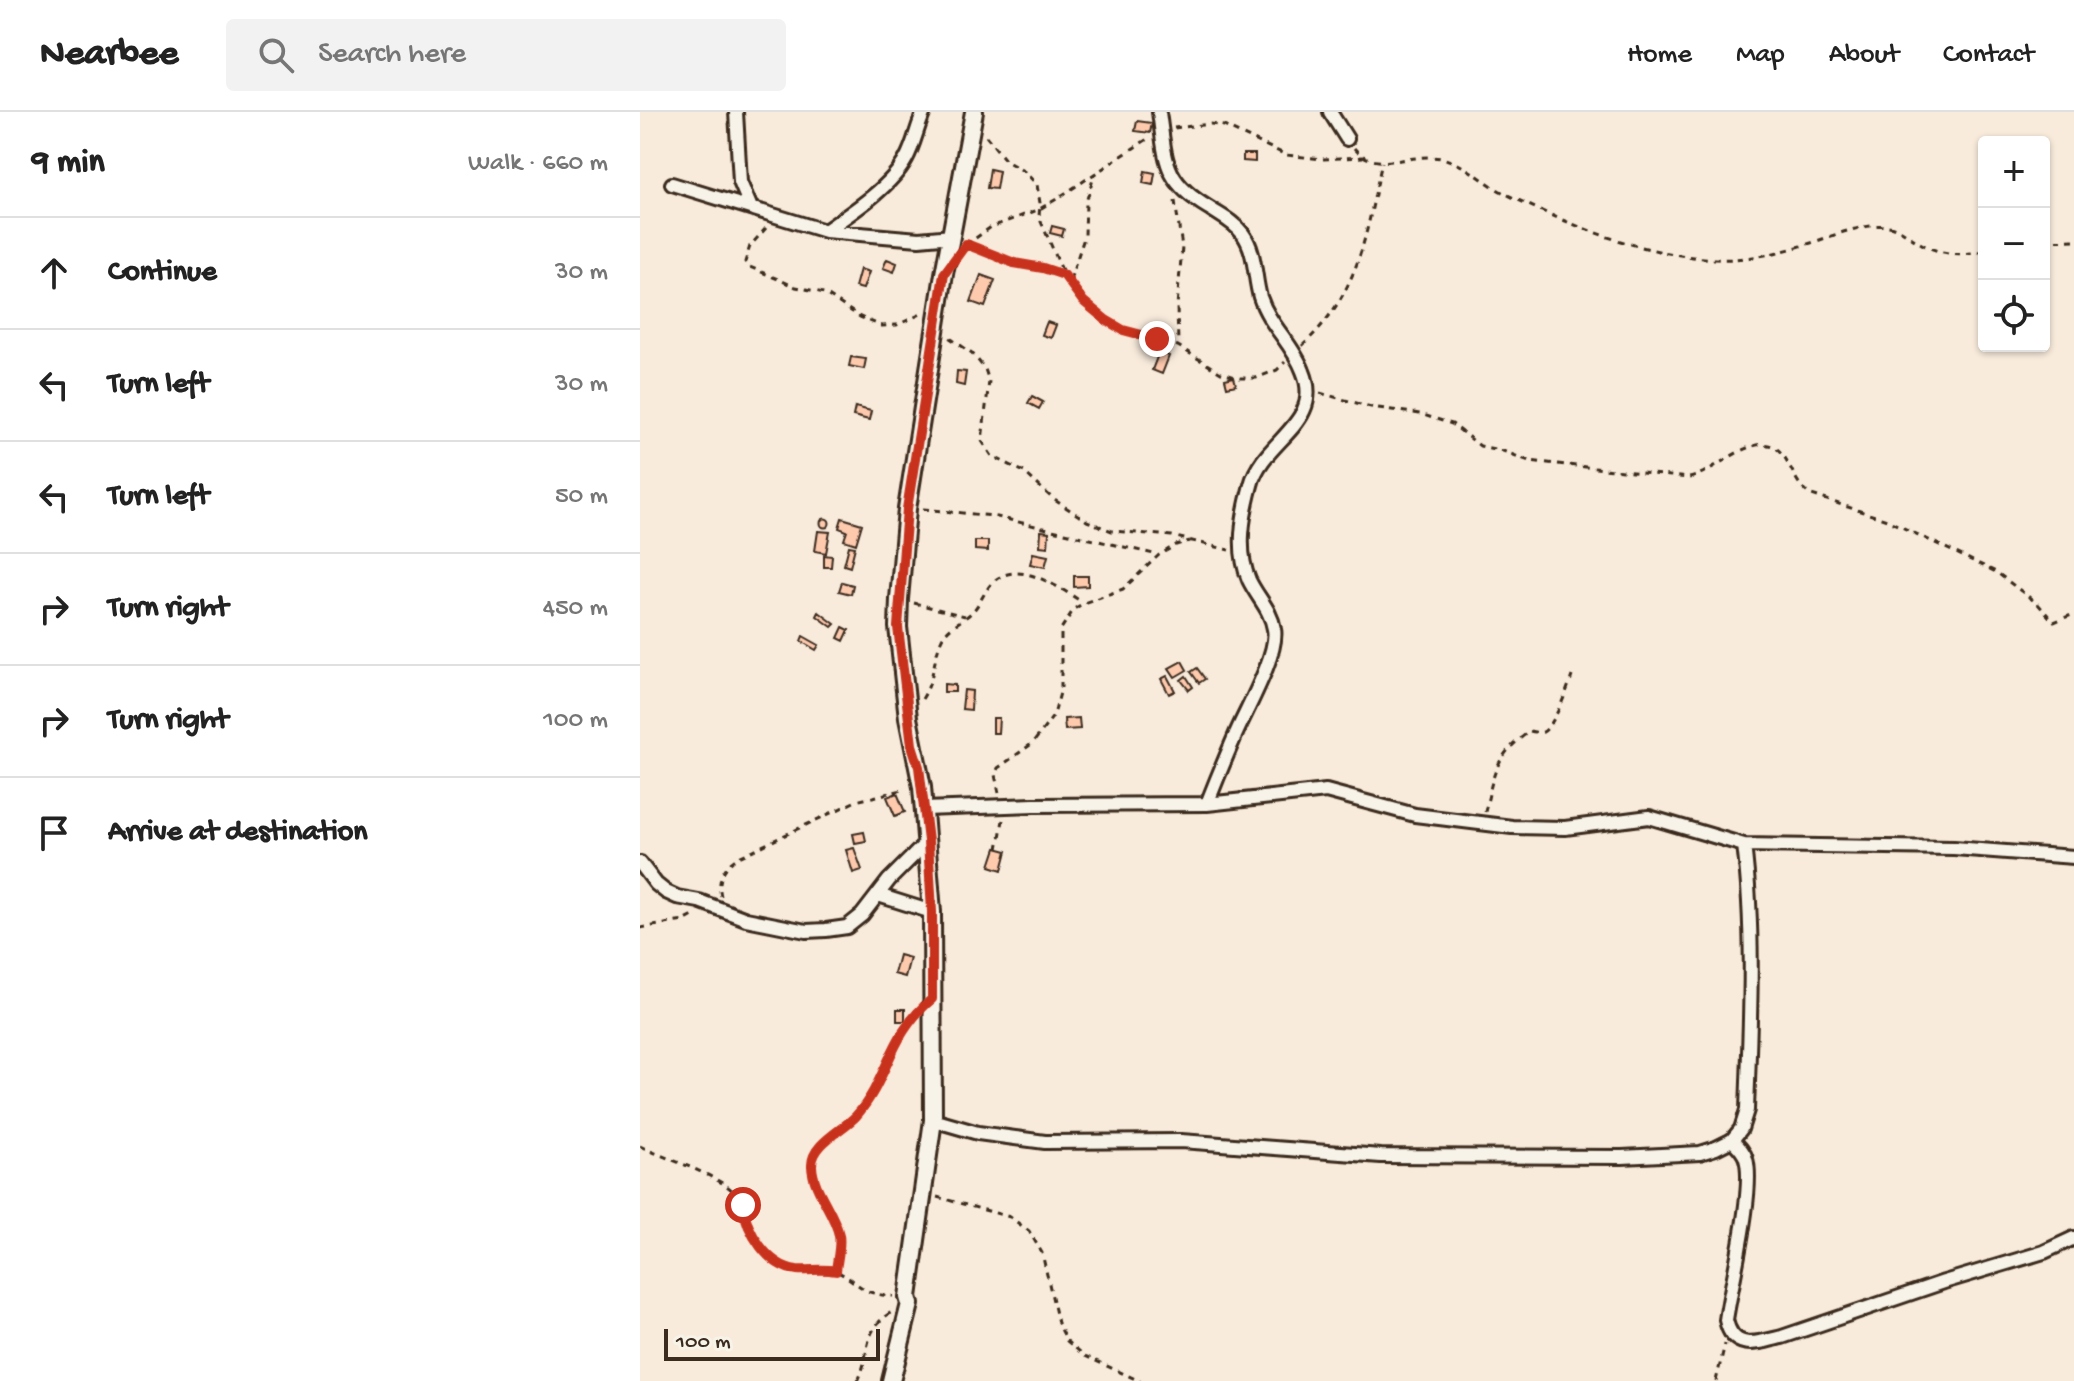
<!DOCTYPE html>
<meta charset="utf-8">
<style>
:root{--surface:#fff;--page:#f2f2f2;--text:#222;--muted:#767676;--line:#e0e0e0}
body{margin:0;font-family:"Gochi Hand",sans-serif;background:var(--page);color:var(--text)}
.controls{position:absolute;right:24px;top:24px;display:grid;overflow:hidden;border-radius:8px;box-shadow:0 2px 6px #0004}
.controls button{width:72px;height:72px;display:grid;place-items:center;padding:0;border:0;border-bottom:2px solid var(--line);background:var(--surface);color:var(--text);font:40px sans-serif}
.scale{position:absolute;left:24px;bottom:20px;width:216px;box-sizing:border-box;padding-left:8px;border:4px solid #3b2a1e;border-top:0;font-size:22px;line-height:28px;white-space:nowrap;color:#3b2a1e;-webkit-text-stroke:6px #f7f3e8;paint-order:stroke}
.stop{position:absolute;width:24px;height:24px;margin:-18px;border:6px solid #c8321e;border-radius:50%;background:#fff}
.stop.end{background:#c8321e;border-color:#fff;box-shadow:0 2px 8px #0008}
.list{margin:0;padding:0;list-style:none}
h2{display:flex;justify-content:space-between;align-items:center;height:104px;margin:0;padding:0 32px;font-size:34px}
h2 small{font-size:26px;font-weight:400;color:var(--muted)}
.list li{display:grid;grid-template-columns:52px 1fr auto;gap:24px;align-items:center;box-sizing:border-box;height:112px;padding:0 32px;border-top:2px solid var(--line)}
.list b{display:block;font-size:30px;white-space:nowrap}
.list em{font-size:26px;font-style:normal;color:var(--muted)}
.icon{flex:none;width:44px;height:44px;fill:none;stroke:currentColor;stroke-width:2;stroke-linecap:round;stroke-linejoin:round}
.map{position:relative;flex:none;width:1434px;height:1269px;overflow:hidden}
header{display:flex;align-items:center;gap:48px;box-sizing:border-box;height:112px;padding:0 40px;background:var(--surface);border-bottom:2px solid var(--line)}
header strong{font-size:38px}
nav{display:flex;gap:44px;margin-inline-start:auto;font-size:28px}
.search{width:560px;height:72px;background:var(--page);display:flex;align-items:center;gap:20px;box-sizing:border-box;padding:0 28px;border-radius:8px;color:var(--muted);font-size:30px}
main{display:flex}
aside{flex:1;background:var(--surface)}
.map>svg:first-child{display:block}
.building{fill:#fecaae;stroke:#3b2a1e;stroke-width:2}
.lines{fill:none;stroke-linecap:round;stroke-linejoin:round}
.minor-casing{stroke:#3b2a1e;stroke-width:18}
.tertiary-casing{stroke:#3b2a1e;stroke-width:22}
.path{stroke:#3b2a1e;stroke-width:3;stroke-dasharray:6 6;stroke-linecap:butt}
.minor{stroke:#f7f3e8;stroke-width:12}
.tertiary{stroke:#f7f3e8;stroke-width:16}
.route{stroke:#c8321e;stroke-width:10}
</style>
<header>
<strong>Nearbee</strong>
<div class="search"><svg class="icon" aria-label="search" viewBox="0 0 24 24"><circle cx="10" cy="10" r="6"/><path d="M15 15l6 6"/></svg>Search here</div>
<nav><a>Home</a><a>Map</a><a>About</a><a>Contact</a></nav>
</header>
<main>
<aside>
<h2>9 min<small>Walk · 660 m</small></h2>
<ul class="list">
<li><svg class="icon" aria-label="ahead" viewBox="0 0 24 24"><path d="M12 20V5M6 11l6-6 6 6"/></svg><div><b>Continue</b></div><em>30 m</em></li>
<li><svg class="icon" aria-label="left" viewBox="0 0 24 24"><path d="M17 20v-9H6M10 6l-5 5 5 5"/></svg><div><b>Turn left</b></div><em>30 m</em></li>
<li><svg class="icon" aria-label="left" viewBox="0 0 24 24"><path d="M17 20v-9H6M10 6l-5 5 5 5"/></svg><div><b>Turn left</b></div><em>50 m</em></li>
<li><svg class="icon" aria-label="right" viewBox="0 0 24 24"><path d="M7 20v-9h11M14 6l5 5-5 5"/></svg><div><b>Turn right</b></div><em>450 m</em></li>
<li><svg class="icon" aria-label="right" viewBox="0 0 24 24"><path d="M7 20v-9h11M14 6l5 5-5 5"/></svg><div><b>Turn right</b></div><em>100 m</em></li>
<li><svg class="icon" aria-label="arrive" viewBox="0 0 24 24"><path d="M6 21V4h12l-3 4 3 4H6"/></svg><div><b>Arrive at destination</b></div></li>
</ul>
</aside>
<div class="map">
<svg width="1434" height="1269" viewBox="0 0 1434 1269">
<rect width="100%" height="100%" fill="#f8ebdc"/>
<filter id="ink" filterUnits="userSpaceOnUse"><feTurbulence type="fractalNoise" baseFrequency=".0125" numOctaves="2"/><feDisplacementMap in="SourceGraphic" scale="16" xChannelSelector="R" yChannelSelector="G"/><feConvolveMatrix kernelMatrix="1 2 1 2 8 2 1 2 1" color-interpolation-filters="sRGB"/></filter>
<g filter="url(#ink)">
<!-- building -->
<path class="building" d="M497,9L512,11L510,21L495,19Z
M603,42H615V50L603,49Z
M350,57L359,59L356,77L347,76Z
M505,59L515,61L513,73L503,71Z
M412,114L424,117L422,124L410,121Z
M247,147L257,151L254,160L243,156Z
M220,157L229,160L223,177L215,175Z
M341,163L355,168L345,195L331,190Z
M407,210L416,213L411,226L402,223Z
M519,240L529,244L522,262L512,258Z
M211,245L226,247L224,257L209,254Z
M317,259L326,260L324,274L316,272Z
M594,265L596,273L587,275L585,267Z
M392,284L403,290L399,297L388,291Z
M215,295L231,299L229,308L213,304Z
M202,406L222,412L216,432L204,428L207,419L199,416Z
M180.5 411a4.5 4.5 0 1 1 9 0a4.5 4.5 0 1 1-9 0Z
M178,419L190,420L186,441L175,439Z
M401,419L409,420L408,435L400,434Z
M335,429H348V439L335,438Z
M209,434L215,435L210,455L204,453Z
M393,441L408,444L405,455L390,452Z
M184,443L192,444L191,455H184Z
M434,464H448V474L434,475Z
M202,470L213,473L211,482L199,479Z
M179,500L195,512L192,515L177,504Z
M203,515L209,518L204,529L198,526Z
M163,524L179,533L176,538L161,529Z
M542,549L547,558L535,565L529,556Z
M557,556L565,567L559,571L551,560Z
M527,564L535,579L529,582L521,567Z
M546,564L553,575L549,578L541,568Z
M304,572L315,573V580H304Z
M324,578L332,579L331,598L322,597Z
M353,606H359L358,621H353Z
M439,606L440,617L425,618L424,607Z
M257,681L265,700L255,704L247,685Z
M224,720L226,729L215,731L213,722Z
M214,736L222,758L213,761L206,738Z
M356,736L367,739L362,758L350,754Z
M259,843L270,846L265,865L254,862Z
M257,897H265V909H257Z"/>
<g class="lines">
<defs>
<path id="minor" d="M96,0L100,70L111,96
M519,0C526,49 523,69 569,96C581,104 594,110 603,122C616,140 614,164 620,185C629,213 653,232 663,259C685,312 622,328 611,373C603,403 596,438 609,468C617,485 631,498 634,517C639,541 605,600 595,624C585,647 576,669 567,692
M690,0L707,27
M32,72L185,119L279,127L312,124
M185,119C211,101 251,75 266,47C274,33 277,15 284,0
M284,697L394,693L567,692L686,679L775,703L872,715L925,716L1009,705L1104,733L1314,736L1434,745
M0,751L16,772L26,780L37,785L59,789L106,807L166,819L186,818L207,815L222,803L249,768L288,729
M238,783L292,800
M293,1008L338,1021L405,1030L541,1029L741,1044L982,1045L1060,1041L1076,1036L1092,1028L1101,1017L1107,998C1110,910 1115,822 1104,733
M1092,1028C1098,1034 1104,1039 1106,1047C1115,1076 1091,1173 1086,1208C1093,1240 1117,1231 1142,1225L1304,1170L1404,1140L1434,1126"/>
<path id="tertiary" d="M251,1269L270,1192L268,1185L293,1008L292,800L282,675L268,606L258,515L259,487L267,397L304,162L334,0"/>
</defs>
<!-- minor casing -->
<use href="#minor" class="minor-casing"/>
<!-- tertiary casing -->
<use href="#tertiary" class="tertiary-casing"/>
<!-- path -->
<path class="path" d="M534,16L571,12L584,14L646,43L682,47L723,45
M346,24L366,49L385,60L397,73L400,91L399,105L424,163
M714,36C738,64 772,38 805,47C829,54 847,73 868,83C933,115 1004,143 1076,147C1108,149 1141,140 1171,131C1195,123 1224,111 1248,114C1258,115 1267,123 1275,128C1298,143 1318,144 1344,139
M535,89L542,135L537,194L538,232
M126,116L110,134L105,150L110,155L156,175L184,181L220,205L242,214L257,213L281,202
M1404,129L1434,128
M326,132L374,151L411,158L424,163L443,189L477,215L538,234L581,261L600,266H616L637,258L645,250
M326,133L351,115L398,98L415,88L509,26
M430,168L445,123L446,90L455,61
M310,226L332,241L345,257L349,269L342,329L352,344L384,360L413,387L447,409L472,419L532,424L589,438
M662,234C721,179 725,124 742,50
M680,281L731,295L780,302L812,312L840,334L863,339L889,349L1049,366C1074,361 1112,320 1136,336C1151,347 1152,369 1169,382L1247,408L1356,460L1398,492L1414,510L1434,502
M283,397L353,404L518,443
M274,491L325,504
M282,587C294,569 293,548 301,529C307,514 322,510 332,500C341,491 344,479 353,470C378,446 420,476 442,490
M359,681L355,663L358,656L393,631L414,603L421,577V517L434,497L444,491L483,477L519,443L536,433L550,429
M845,700C854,660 855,644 890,619C894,620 900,621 903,620C914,614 928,576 932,564
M358,737L363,708
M81,784C77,768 83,755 97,746L216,689L266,677
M0,816L44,809L55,803
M0,1034C26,1047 74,1061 94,1080C107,1091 103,1110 113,1124C124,1140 141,1158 161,1158C171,1158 182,1155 192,1158C217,1166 218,1183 253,1184
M297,1085L370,1105L389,1119L402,1141L418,1211L427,1229L445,1244L500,1269
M196,1159C197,1149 200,1138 200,1129C200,1103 173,1081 172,1055C171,1033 203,1019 215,1005C241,977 251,932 276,899
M218,1269C231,1242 221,1218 252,1200
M1076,1269L1085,1232"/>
<!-- minor -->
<use href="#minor" class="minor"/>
<!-- tertiary -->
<use href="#tertiary" class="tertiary"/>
</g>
</g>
<g class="lines" filter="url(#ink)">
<!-- route -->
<path class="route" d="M103,1093C106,1119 128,1155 157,1158C170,1159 183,1156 196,1159C197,1148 201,1134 199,1123C194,1099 173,1079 172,1054C171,1032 203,1018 216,1004C249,967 248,923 292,887V800L288,729L279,655L272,633L258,515L267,397L304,162L326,132L374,151L403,156L424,163L443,189L466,208L483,218L517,227"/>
</g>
</svg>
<div class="controls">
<button>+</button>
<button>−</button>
<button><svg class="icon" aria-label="locate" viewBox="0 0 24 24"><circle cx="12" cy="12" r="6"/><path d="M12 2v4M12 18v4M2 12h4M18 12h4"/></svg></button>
</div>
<div class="scale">100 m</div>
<div class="stop" style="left:103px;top:1093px"></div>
<div class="stop end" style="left:517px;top:227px"></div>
</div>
</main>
